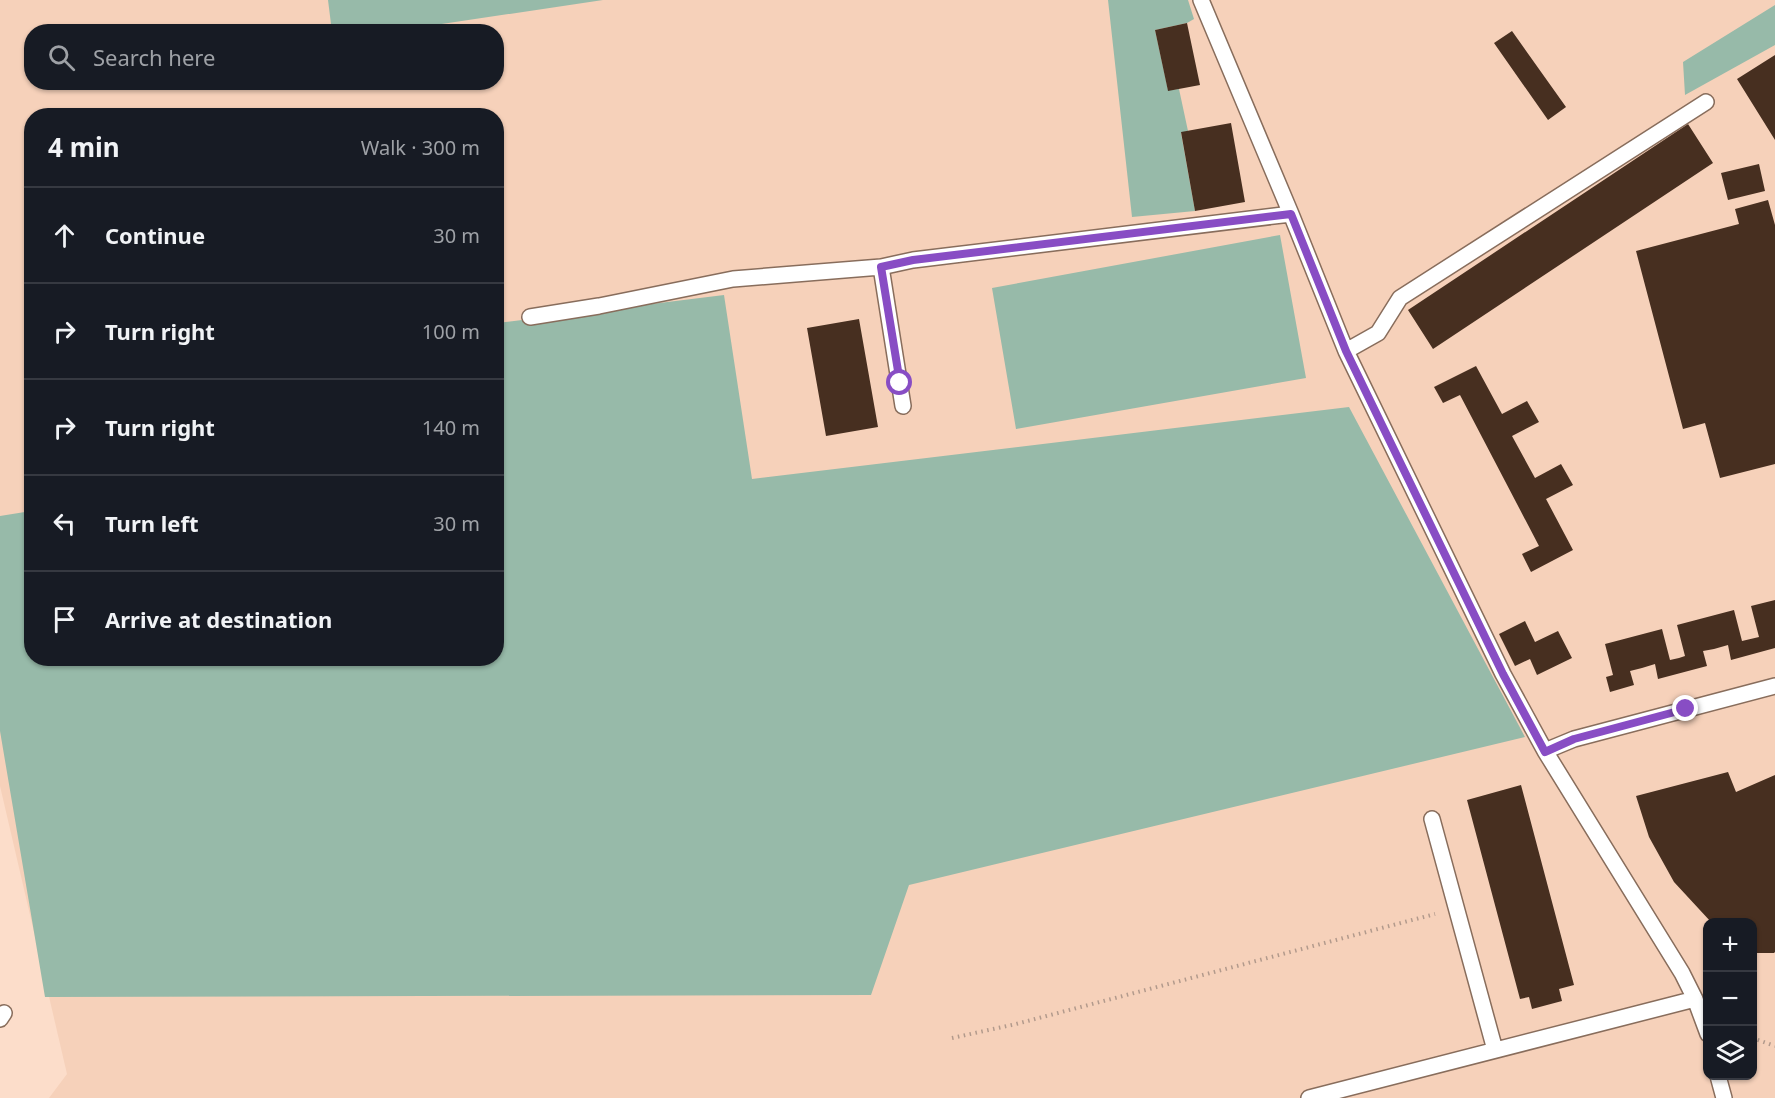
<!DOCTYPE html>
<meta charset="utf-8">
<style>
:root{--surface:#171b24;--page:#242831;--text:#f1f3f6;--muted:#9ea1a6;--line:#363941}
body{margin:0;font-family:"Noto Sans",sans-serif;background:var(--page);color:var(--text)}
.controls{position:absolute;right:18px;bottom:18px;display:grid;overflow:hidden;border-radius:12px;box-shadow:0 2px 4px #0004}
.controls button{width:54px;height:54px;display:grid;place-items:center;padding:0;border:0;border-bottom:2px solid var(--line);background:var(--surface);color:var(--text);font:30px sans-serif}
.stop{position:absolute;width:18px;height:18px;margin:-14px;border:4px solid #884dc4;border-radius:50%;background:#fff}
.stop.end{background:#884dc4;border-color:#fff;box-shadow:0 2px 6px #0008}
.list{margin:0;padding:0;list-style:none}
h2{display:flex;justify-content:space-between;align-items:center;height:78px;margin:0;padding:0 24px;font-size:26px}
h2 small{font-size:20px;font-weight:400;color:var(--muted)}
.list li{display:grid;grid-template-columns:39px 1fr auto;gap:18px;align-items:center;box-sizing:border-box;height:96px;padding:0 24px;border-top:2px solid var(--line)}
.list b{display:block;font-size:22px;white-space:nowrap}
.list em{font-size:20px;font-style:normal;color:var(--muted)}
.icon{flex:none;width:33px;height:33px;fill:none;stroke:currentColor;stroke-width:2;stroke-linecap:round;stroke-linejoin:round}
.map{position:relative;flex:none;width:1775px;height:1098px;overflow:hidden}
.search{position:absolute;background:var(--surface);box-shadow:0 2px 4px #0004;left:24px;top:24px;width:480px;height:66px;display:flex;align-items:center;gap:15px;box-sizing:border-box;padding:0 21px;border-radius:24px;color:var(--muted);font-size:22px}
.panel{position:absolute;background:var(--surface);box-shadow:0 2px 4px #0004;left:24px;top:108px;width:480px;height:558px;border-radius:24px}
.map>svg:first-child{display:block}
.built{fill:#f6d1ba;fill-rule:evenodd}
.green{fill:#97baa9}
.building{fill:#472f20}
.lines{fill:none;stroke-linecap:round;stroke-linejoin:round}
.lane-casing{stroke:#886d5c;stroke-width:18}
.path{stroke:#b29a8c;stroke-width:4;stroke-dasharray:1.5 4.5;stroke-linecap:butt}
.lane{stroke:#fff;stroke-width:15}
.route{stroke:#884dc4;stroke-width:8}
</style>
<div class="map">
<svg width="1775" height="1098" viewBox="0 0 1775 1098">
<rect width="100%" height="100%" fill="#fcddca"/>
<!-- built -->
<path class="built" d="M0,0H1775V1098H49L67,1074L0,786ZM32,32H496V82H32ZM32,116H496V658H32ZM1708,922H1752V1076H1708Z"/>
<!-- green -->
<path class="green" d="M328,0H603L395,31L332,32Z
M1108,0H1188L1194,19L1187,23L1155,30L1168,90L1179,89L1188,131L1181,133L1195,211L1132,217Z
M1775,5V45L1685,95L1683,62Z
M1280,235L1306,378L1016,429L992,288Z
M724,295L752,479L1349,407L1525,737L909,885L871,995L45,997L0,731V516L31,511L32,658H496L497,323Z"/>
<!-- building -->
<path class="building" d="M1187,23L1200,85L1168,91L1155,30Z
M1512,31L1566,107L1548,120L1494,43Z
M1775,55V140L1737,79Z
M1231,123L1245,202L1195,211L1181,132Z
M1688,124L1713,163L1433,349L1408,310Z
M1759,164L1765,191L1728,200L1721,173Z
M1768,200L1775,225V464L1720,478L1705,423L1683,429L1636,251L1739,224L1735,209Z
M859,319L878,427L826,436L807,328Z
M1476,366L1502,414L1527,401L1539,422L1512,436L1535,478L1561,464L1573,485L1546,499L1573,550L1531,572L1522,554L1539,546L1460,395L1443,403L1434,387Z
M1775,600V648L1731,660L1728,645L1714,649L1703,651L1707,666L1658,679L1655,664L1642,668L1630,671L1634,685L1610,692L1606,677L1613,675L1605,644L1662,629L1670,660L1679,658L1685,656L1677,625L1734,610L1742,641L1759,637L1751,606Z
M1525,621L1535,642L1558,631L1572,658L1537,675L1530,659L1515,666L1499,634Z
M1728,772L1736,792L1775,775V952L1774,953H1752V922H1711L1674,882L1649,837L1636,796Z
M1521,785L1574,985L1559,989L1562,1001L1532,1009L1529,997L1520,999L1467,800Z"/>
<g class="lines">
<defs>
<path id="lane" d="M1201,0L1291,214L1346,351L1503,674L1545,751L1682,973L1695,999L1708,1034
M530,317L599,306L733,279L881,267
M1346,351L1378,333L1400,298L1706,102
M903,406L881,267L913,260L1291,214
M1545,751L1574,739L1775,686
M1432,819L1495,1050
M0,1019L4,1013
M1718,1076L1724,1098
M1309,1098L1695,999"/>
</defs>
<!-- lane casing -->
<use href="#lane" class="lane-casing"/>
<!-- path -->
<path class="path" d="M952,1038L1016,1024L1435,914
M1752,1038L1775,1046"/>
<!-- lane -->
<use href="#lane" class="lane"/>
</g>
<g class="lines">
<!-- route -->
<path class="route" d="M900,383L881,267L913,260L1291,214L1346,351L1503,674L1545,752L1574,739L1686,709"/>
</g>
</svg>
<div class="controls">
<button>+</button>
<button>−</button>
<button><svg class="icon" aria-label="layers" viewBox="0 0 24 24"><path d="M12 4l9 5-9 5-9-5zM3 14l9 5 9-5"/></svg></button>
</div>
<div class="stop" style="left:900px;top:383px"></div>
<div class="stop end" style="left:1686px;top:709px"></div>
<div class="search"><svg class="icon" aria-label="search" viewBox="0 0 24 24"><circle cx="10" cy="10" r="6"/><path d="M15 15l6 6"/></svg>Search here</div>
<section class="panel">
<h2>4 min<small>Walk · 300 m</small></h2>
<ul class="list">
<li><svg class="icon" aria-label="ahead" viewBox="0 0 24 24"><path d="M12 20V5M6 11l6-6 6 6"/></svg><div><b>Continue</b></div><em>30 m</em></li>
<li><svg class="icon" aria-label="right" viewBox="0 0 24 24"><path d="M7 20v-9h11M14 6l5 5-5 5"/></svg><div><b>Turn right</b></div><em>100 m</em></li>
<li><svg class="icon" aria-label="right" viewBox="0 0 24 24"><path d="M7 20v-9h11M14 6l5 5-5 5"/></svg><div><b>Turn right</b></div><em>140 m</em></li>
<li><svg class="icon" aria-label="left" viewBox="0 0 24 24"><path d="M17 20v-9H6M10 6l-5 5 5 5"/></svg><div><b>Turn left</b></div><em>30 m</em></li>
<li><svg class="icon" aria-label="arrive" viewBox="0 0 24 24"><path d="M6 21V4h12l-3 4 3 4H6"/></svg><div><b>Arrive at destination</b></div></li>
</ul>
</section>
</div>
